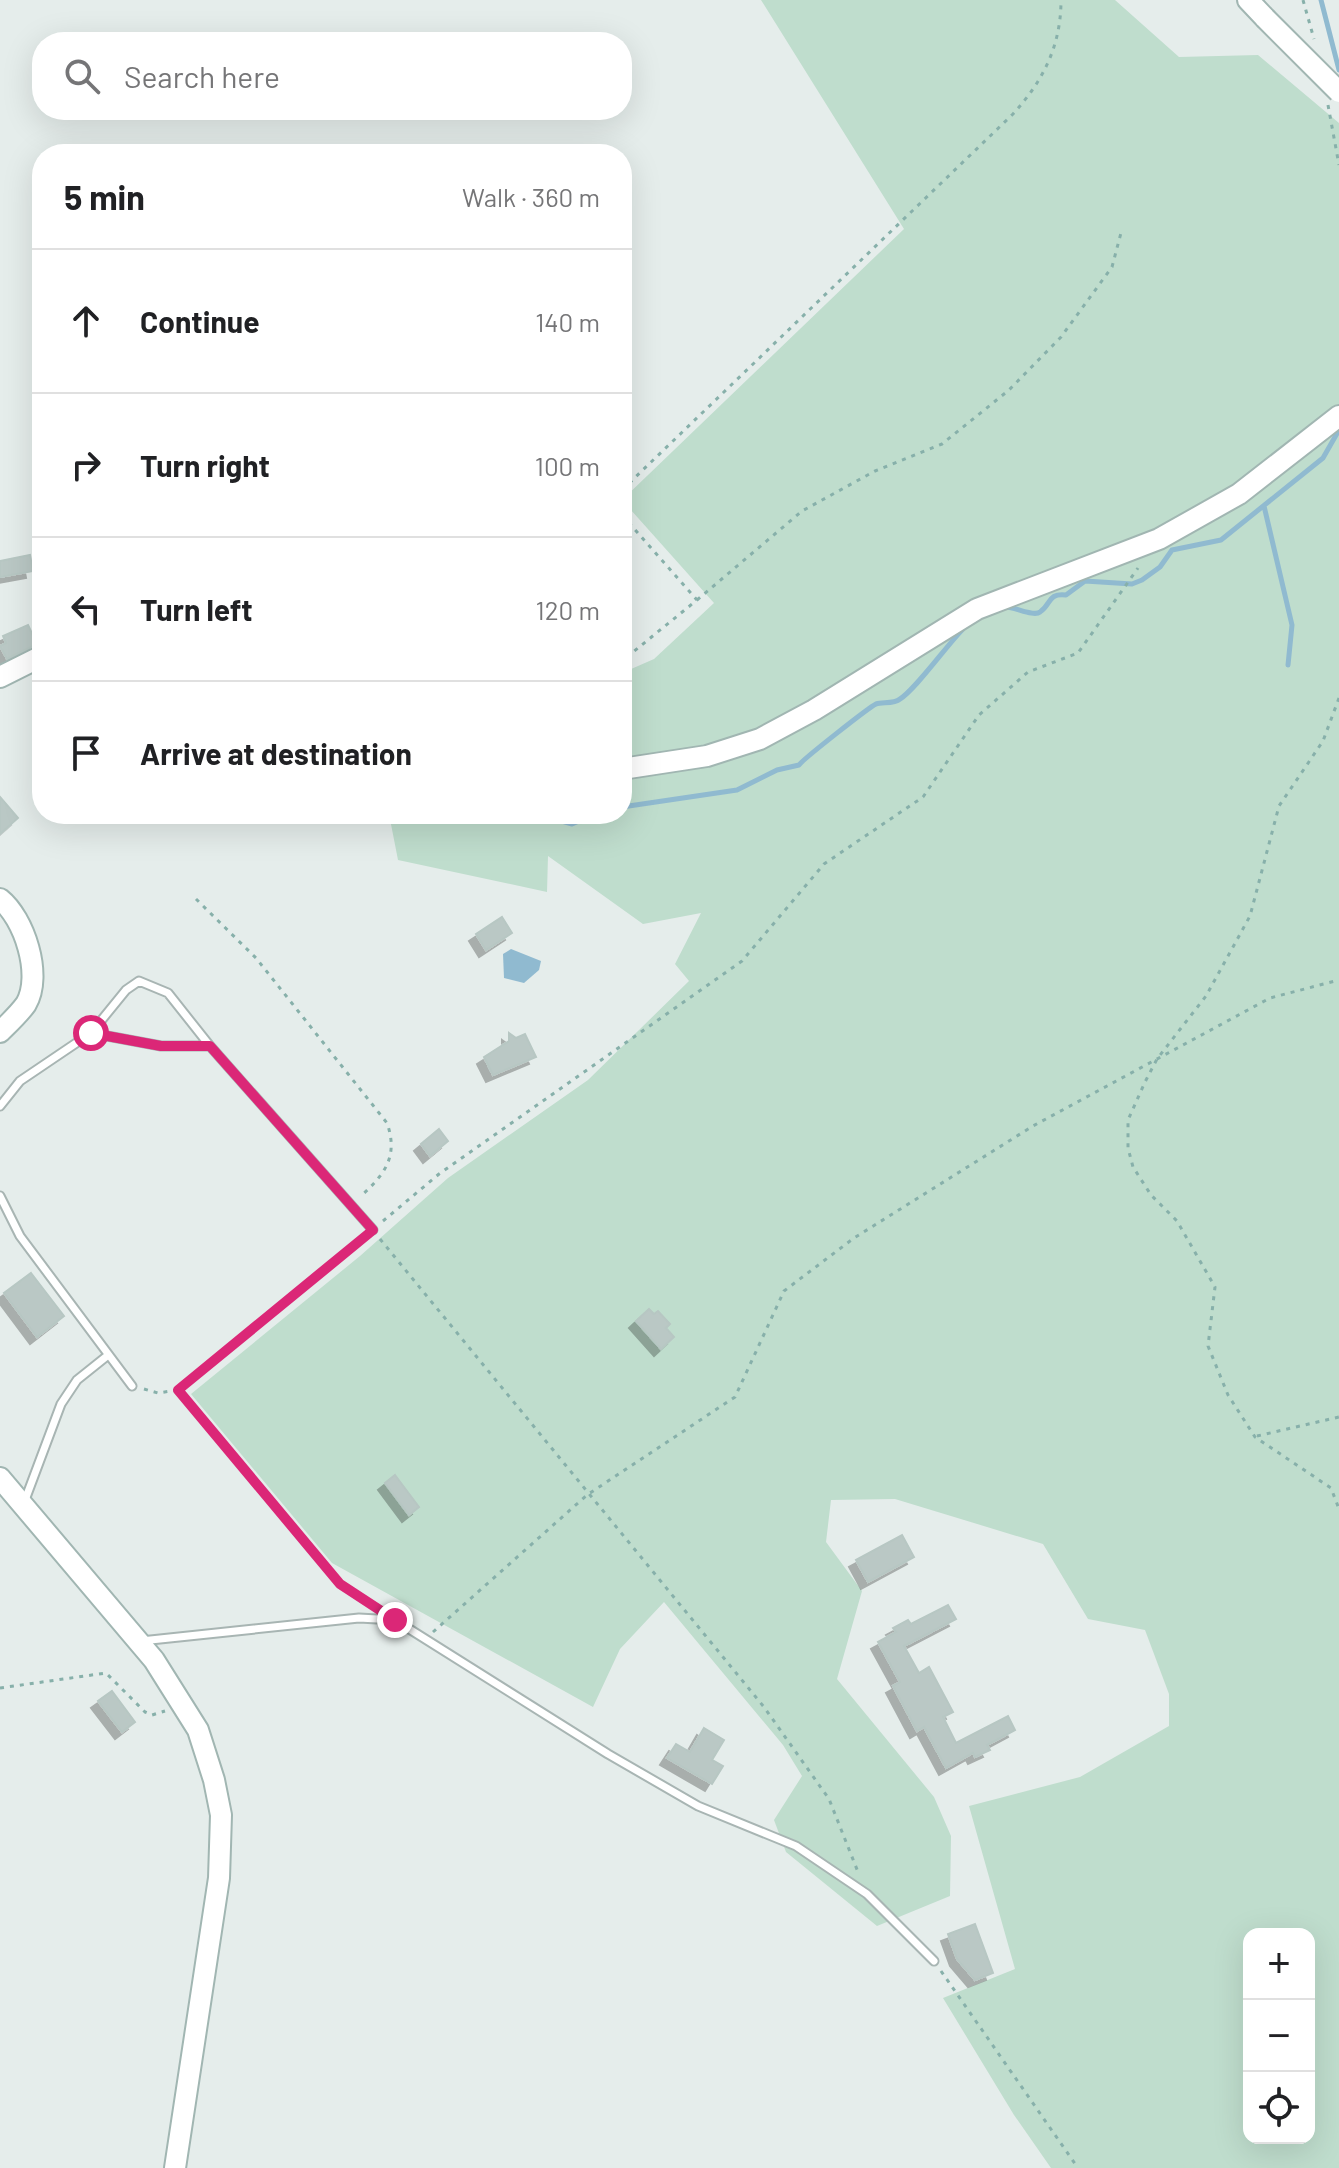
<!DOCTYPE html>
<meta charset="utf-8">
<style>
:root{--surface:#fff;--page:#f6f6f6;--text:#202124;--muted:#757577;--line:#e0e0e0}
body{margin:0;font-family:Barlow,sans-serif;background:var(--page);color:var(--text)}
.controls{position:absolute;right:24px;bottom:24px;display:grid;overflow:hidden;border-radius:16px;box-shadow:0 8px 32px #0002}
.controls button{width:72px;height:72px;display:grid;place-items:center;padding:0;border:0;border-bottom:2px solid var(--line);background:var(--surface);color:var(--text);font:40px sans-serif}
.stop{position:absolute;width:24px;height:24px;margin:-18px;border:6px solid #db2777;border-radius:50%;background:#fff}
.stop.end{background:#db2777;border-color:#fff;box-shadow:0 2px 8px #0008}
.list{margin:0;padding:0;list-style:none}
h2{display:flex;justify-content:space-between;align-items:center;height:104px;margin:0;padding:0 32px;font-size:34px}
h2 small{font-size:26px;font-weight:400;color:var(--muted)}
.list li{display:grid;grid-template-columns:52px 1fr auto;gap:24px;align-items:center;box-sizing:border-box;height:144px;padding:0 32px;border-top:2px solid var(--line)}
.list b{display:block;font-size:30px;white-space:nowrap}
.list em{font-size:26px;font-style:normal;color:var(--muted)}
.icon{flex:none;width:44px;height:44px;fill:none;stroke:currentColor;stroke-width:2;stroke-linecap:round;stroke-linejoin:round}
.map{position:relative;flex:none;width:1339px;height:2168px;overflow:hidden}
.search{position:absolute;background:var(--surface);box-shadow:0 8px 32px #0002;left:32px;top:32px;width:600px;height:88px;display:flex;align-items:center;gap:20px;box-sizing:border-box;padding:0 28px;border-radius:32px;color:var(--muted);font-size:30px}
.panel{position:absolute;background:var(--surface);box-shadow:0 8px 32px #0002;left:32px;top:144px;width:600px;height:680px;border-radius:32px}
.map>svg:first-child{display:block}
.green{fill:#bfddcd;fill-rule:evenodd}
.water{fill:#90bad0}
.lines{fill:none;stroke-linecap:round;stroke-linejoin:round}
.stream{stroke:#90bad0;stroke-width:5}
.building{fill:#bac8c5;stroke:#b7c7c3;stroke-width:2;filter:url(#shadow)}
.lane-casing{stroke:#a8b5b3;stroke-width:11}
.secondary-casing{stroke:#a1b6b2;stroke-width:24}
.path{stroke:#87b0aa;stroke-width:3;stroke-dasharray:4 6;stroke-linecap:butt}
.lane{stroke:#fff;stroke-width:7}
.secondary{stroke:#fff;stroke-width:20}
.secondary-bridge-casing{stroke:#a1b6b2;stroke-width:24;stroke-linecap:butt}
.secondary-bridge{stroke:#fff;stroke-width:20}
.route{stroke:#db2777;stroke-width:10}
</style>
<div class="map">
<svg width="1339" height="2168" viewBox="0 0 1339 2168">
<defs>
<filter id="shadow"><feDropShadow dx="-7" dy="7" stdDeviation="0" flood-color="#0004"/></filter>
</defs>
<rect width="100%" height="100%" fill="#e5edeb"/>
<!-- green -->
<path class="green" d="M761,0H1115L1179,57L1258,55L1339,123V2168H1051L1014,2115L943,1998L1015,1969L969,1806L1080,1777L1169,1726V1694L1145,1630L1088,1619L1043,1544L895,1499L831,1500L826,1542L862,1591L837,1679L934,1797L951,1836L950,1896L877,1926L786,1852L774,1820L802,1776L783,1745L664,1602L620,1649L593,1707L332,1563L191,1394L360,1256L448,1178L588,1080L689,981L675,964L701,913L643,924L548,856L547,892L398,860L389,814H622V673L654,659L714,603L622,500L904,229ZM1249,1934H1309V2138H1249Z"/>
<!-- water -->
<path class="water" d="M511,949L541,961L539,970L524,983L504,978L503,954Z"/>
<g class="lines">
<!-- stream -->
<path class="stream" d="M1321,0L1339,70
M1264,506L1292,625L1288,665
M1006,607C1015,607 1034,617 1040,612C1052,604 1047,593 1066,595L1085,581L1132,584L1142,580L1160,567L1172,550L1221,540L1323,458L1339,430
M622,807L737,790L777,770L799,765C802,760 868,708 876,704C883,702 894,704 900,699C915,690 947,645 963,629
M538,814L572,824L595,814"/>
</g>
<!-- building -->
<path class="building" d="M30,555L33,571L0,577V561Z
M28,625L37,644L7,659L0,646L6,643L3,636Z
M0,797L18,818L0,834Z
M502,917L512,933L486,950L476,934Z
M509,1033L516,1038L525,1034L536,1057L493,1075L484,1057L509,1041Z
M439,1129L448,1141L430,1156L421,1144Z
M31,1273L64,1316L37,1337L4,1293Z
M649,1309L654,1314L658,1311L670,1324L666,1328L674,1337L661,1349L636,1321Z
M395,1475L419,1507L409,1515L385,1483Z
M902,1535L914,1557L868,1582L856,1560Z
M948,1605L956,1619L904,1646L919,1673L929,1667L953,1712L943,1717L956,1743L1008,1716L1015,1730L987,1745L990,1750L975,1757L973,1753L946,1768L924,1727L917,1731L893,1686L900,1682L878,1642L896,1632L893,1628L908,1620L911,1624Z
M112,1691L135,1722L122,1732L98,1701Z
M704,1728L724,1740L712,1760L723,1766L712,1784L667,1758L676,1744L690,1752Z
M975,1924L993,1973L975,1980L957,1959L948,1934Z"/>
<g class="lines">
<defs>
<path id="lane" d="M91,1033L126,990L139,981L168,993L210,1046
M0,1106L20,1081L91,1033L161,1046H210L373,1230
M0,1196L20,1236L132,1386
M25,1500L61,1404L77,1380L107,1356
M141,1641L359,1618L395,1620L608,1754L698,1806L796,1846L867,1894L934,1961"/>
<path id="secondary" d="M1248,0L1265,18
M0,677L42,656
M622,769L707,756L760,739L814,710L977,609L1159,539L1239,494L1339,416
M0,899C24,918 43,975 26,1004C19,1014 8,1024 0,1032
M0,1478L154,1660L198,1730L214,1780L221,1815L219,1878L175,2168"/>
</defs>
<!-- lane casing -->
<use href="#lane" class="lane-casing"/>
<!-- secondary casing -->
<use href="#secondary" class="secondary-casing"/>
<!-- path -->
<path class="path" d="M1303,0L1314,39
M1328,105L1339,165
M622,490L1013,114C1043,81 1061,46 1061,0
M622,515L697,600L622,661
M697,600L802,511L875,471L942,444L1009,390L1061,337L1112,267L1122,229
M1339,698L1323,741L1279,806L1250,916L1206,996L1157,1059L1145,1082L1128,1120V1148L1133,1167L1151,1195L1177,1221L1215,1287L1208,1346L1228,1395L1255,1437L1331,1488L1339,1509
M196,899L256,958L387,1123C399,1157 384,1175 360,1197
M383,1221L439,1174L742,961L824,864L923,797L979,715L1028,672L1078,653L1138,568
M380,1239L764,1707L829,1799L858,1872
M144,1389L158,1393L178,1390L365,1237
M178,1390L340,1584L373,1606
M1257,1436L1339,1417
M433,1632L587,1495L735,1397L784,1291L854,1238L1033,1126L1270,998L1339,980
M0,1688L106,1673L145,1712L152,1715L165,1711
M941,1971L1078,2168"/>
<!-- lane -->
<use href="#lane" class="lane"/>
<!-- secondary -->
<use href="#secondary" class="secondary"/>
<defs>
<path id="secondary-bridge" d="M1265,18L1339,92"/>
</defs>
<!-- secondary-bridge casing -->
<use href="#secondary-bridge" class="secondary-bridge-casing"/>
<!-- secondary-bridge -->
<use href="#secondary-bridge" class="secondary-bridge"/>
</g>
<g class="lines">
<!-- route -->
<path class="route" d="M91,1033L161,1046H210L373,1230L178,1390L340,1584L395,1620"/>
</g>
</svg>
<div class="controls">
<button>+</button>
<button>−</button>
<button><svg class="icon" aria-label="locate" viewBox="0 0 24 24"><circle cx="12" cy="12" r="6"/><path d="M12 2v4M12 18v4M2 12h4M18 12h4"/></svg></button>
</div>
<div class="stop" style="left:91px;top:1033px"></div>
<div class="stop end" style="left:395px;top:1620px"></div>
<div class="search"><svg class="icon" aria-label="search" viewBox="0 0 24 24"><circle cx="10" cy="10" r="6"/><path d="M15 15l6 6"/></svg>Search here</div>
<section class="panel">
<h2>5 min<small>Walk · 360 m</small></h2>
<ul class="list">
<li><svg class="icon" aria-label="ahead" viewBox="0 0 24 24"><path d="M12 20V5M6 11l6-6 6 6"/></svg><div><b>Continue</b></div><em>140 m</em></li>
<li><svg class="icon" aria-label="right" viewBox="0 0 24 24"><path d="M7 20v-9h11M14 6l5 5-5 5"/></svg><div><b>Turn right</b></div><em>100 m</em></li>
<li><svg class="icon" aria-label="left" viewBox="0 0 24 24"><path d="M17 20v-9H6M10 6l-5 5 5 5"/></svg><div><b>Turn left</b></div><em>120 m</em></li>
<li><svg class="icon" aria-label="arrive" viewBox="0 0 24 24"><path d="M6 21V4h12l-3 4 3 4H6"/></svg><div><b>Arrive at destination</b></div></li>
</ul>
</section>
</div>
